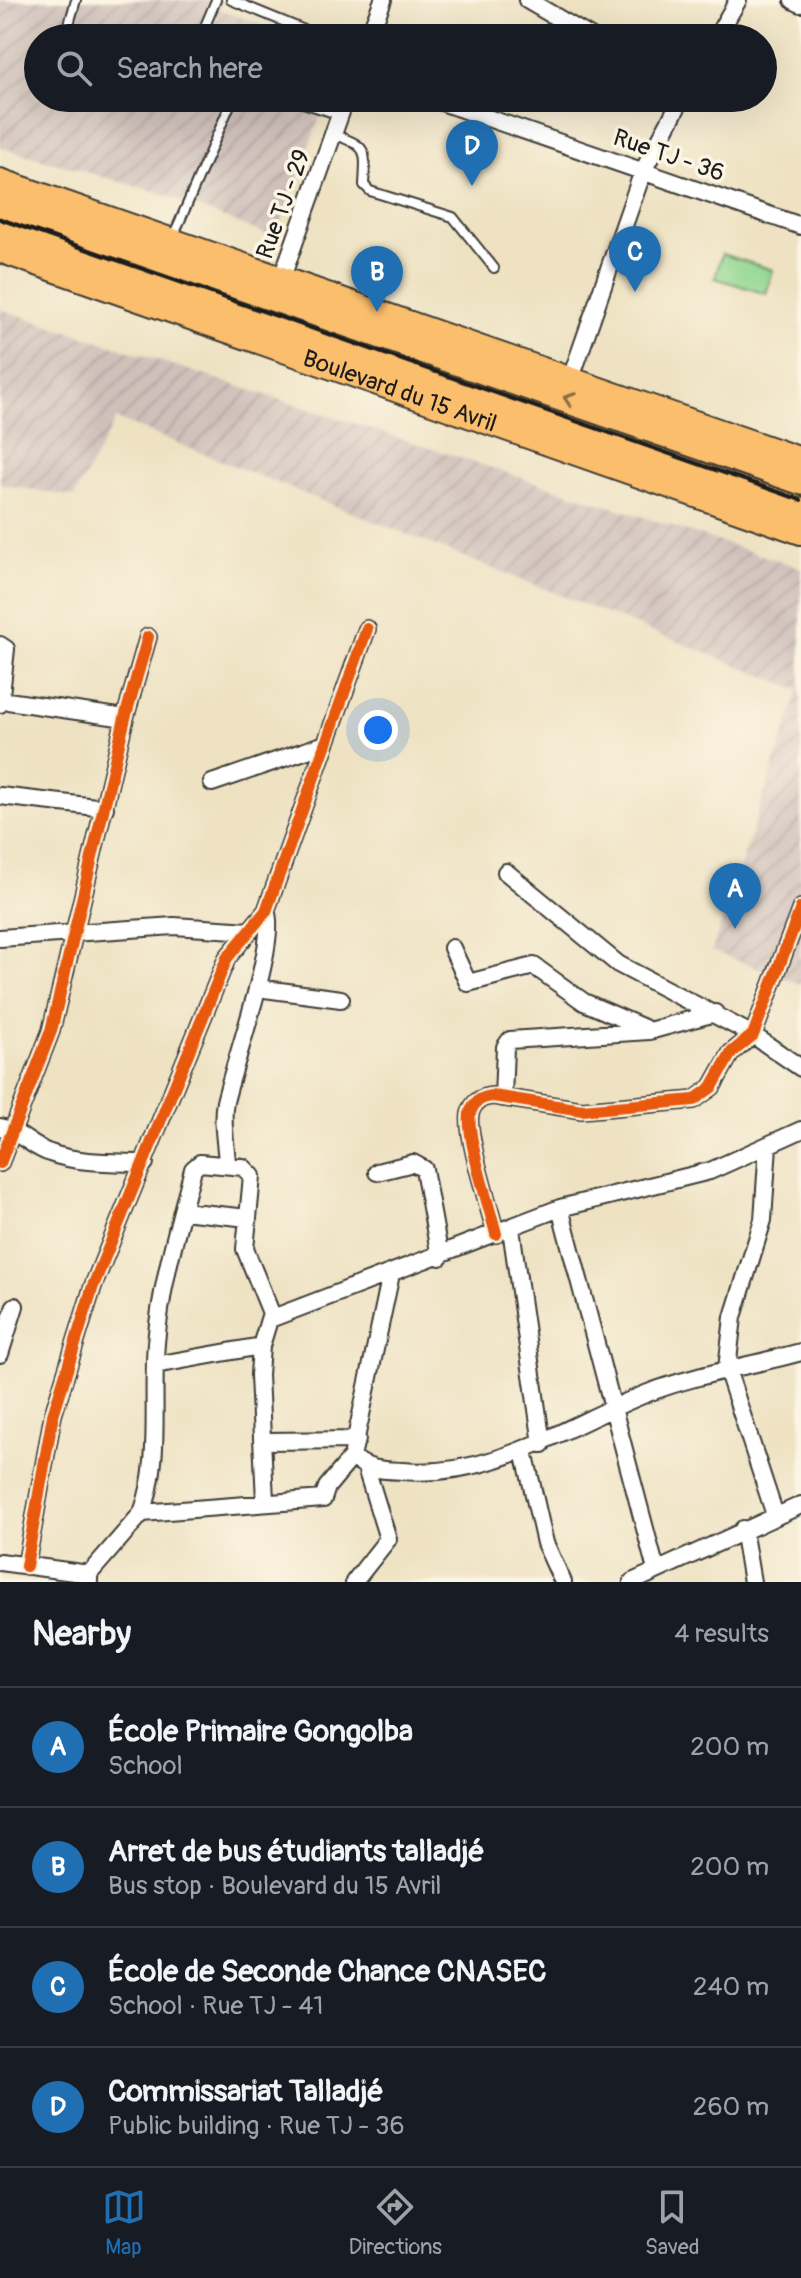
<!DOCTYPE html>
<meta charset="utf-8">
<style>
:root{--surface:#171b24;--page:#20242c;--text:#f1f3f6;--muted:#9ea1a6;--line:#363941;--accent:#1f6fb2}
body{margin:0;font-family:Pangolin,sans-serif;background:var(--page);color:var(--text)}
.you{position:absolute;left:378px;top:730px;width:28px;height:28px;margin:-20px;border:6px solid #fff;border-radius:50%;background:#1a73e8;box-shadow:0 0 0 12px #1a73e833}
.badge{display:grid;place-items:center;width:52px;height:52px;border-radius:50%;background:var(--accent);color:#fff;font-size:26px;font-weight:700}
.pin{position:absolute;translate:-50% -66px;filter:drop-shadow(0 2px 4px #0008)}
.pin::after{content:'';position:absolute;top:42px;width:28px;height:24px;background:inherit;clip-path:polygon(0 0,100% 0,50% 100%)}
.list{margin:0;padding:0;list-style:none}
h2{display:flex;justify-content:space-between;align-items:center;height:104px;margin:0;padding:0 32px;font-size:34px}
h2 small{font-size:26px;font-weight:400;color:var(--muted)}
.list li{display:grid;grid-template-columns:52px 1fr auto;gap:24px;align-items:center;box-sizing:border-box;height:120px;padding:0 32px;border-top:2px solid var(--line)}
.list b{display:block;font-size:30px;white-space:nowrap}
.list p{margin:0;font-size:26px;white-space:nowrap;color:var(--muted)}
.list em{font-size:26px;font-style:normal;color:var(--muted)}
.icon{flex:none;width:44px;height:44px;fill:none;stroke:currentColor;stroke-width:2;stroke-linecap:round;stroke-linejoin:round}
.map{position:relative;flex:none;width:801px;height:1582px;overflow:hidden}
.search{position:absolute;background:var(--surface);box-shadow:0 8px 32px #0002;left:24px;right:24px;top:24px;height:88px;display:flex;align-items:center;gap:20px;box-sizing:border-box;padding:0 28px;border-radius:44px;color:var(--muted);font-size:30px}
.sheet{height:584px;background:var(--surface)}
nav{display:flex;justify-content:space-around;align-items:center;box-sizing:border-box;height:112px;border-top:2px solid var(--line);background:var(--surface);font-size:22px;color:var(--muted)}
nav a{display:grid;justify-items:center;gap:4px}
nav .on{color:var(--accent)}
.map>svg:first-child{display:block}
.industrial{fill:url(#industrial-furrows)}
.pitch{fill:#90d690;stroke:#567956;stroke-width:2}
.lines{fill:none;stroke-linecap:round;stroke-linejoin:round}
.lane-casing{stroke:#3c3a35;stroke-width:12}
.street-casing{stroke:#3c3a35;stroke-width:20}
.primary-casing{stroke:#3c3a35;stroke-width:28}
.highway-casing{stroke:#3c3a35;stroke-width:32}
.lane{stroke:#fff;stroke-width:8}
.street{stroke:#fff;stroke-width:16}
.primary{stroke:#fabe6d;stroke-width:24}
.highway{stroke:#fabe6d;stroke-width:28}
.rail{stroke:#1c1c1c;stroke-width:4}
.cycleway-casing{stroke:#fcf5e5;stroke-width:17}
.cycleway{stroke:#e8590c;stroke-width:12}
.oneway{stroke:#8b6d44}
.labels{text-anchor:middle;stroke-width:7;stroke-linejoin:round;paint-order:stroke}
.street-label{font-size:24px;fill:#1c1c1c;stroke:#fcf5e5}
</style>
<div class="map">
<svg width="801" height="1582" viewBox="0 0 801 1582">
<defs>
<pattern id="industrial-furrows" width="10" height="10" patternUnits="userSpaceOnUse" patternTransform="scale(2)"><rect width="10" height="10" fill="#cfc0ba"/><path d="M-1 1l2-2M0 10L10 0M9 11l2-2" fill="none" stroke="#b1a49f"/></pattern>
</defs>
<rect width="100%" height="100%" fill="#fcf5e5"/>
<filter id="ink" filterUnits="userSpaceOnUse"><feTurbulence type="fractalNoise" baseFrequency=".0125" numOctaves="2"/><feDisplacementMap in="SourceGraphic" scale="16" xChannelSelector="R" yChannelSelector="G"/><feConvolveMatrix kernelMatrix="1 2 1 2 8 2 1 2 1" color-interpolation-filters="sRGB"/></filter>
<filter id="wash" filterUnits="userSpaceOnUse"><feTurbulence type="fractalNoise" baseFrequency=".006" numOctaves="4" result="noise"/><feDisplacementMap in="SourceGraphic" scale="32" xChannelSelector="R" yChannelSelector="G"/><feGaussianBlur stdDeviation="1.8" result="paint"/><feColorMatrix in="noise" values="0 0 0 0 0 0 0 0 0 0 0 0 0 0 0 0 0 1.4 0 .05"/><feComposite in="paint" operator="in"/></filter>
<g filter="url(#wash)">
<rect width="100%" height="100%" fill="#eee2c2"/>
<!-- industrial -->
<path class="industrial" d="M0,0H222L219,9L297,38H38V98H327L275,238L166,195L0,147Z
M0,309L801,568V984L712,951L799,690L116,419L74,497L0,484Z"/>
<!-- pitch -->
<path class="pitch" d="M722,254L773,270L766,294L715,278Z"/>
</g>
<g filter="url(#ink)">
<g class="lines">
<defs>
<path id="lane" d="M231,0L324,38
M65,38L76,0
M200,38L216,0
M288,98L340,115
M333,134C368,147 366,148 364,185L370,191L453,217L494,268
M173,237L233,98"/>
<path id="street" d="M527,0L592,38
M793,0L801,4
M368,38L383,0
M716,38L738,0
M430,98L801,226
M281,280L346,98
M571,378L643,171L682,98
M0,645L6,649L0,704
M1,700L125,718
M212,783L325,744
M0,796L105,808
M506,872L618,964L753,1035L801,1068
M0,938L174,926L250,931
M452,948L468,983L534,966L584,1002L644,1028
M257,988L341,999
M503,1098L505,1047L510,1040L649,1031L715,1013
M0,1127C20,1131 31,1147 50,1153C80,1164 114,1162 145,1163
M768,1145L763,1220L733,1317L727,1369L775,1515
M0,1163L51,1031L125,718L148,637
M227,1163C226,1144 221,1121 225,1102C233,1066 279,938 266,911
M377,1172L413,1163L424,1169L440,1257
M560,1208L656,1570
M182,1211L248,1218
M511,1229L542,1444
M496,1234C490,1209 466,1136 470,1114C473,1102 481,1097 493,1096L582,1110L694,1100L712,1087L731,1053L753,1035L801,908
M270,1319L560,1208L710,1171L801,1130
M0,1354L15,1306
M155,1365L261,1346
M265,1441L357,1440
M524,1451L545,1543L563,1582
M352,1457C368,1470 381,1470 402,1471C494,1479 566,1425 648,1393C697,1374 750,1366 801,1352
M142,1513C162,1459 151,1400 156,1343C161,1284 178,1227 193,1169L200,1163L243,1167L252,1176L245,1249L271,1313L261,1346L259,1375L265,1501
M743,1529L752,1582
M0,1562L89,1574V1582
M26,1566L53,1415L93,1286L227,958L266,911L367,629
M89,1574L142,1513L323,1499L327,1487L352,1457L391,1274
M354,1582L388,1539L366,1468
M632,1582L801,1505"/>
<g id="primary">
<path d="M0,181L801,460"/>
<path id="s1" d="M0,250L801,532"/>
</g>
<path id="highway" d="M0,202L801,480
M0,233L801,512"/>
</defs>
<!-- lane casing -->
<use href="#lane" class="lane-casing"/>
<!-- street casing -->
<use href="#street" class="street-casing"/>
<!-- primary casing -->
<use href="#primary" class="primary-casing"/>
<!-- highway casing -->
<use href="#highway" class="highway-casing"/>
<!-- lane -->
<use href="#lane" class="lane"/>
<!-- street -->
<use href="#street" class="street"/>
<!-- primary -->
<use href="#primary" class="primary"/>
<!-- highway -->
<use href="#highway" class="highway"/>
<!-- rail -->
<path class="rail" d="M0,219L801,500"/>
<defs>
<path id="cycleway" d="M0,1163L51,1031L125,718L148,637
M496,1234C490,1209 466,1136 470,1114C473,1102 481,1097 493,1096L582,1110L694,1100L712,1087L731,1053L753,1035L801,908
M26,1566L53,1415L93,1286L227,958L266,911L367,629"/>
</defs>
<!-- cycleway casing -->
<use href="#cycleway" class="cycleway-casing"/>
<!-- cycleway -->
<use href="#cycleway" class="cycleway"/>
</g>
<!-- one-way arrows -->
<defs><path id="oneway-chevron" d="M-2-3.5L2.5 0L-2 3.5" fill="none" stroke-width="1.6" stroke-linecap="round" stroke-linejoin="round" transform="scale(2)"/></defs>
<use class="oneway" href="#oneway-chevron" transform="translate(569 399) rotate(-161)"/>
</g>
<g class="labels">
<!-- street labels -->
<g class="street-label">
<text transform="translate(669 155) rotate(19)" y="8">Rue TJ - 36</text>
<text transform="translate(283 204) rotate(-70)" y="8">Rue TJ - 29</text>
<text dy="8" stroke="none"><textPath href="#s1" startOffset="424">Boulevard du 15 Avril</textPath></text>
</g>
</g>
</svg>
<div class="you"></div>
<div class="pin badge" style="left:735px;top:929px">A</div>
<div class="pin badge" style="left:377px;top:312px">B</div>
<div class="pin badge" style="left:635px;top:292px">C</div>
<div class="pin badge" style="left:472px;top:186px">D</div>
<div class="search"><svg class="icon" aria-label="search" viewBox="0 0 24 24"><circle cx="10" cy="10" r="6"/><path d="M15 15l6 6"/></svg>Search here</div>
</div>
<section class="sheet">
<h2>Nearby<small>4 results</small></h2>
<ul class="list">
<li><span class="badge">A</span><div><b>École Primaire Gongolba</b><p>School</p></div><em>200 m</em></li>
<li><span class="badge">B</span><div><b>Arret de bus étudiants talladjé</b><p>Bus stop · Boulevard du 15 Avril</p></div><em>200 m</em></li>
<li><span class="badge">C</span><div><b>École de Seconde Chance CNASEC</b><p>School · Rue TJ - 41</p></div><em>240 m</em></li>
<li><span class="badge">D</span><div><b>Commissariat Talladjé</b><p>Public building · Rue TJ - 36</p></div><em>260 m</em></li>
</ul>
</section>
<nav>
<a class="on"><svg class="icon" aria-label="map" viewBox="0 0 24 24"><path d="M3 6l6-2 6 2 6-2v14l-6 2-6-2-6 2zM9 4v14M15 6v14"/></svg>Map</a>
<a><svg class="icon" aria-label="directions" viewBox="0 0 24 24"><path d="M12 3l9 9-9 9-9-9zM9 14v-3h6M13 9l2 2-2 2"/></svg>Directions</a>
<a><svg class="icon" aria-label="saved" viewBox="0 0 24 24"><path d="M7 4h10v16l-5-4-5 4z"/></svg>Saved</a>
</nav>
